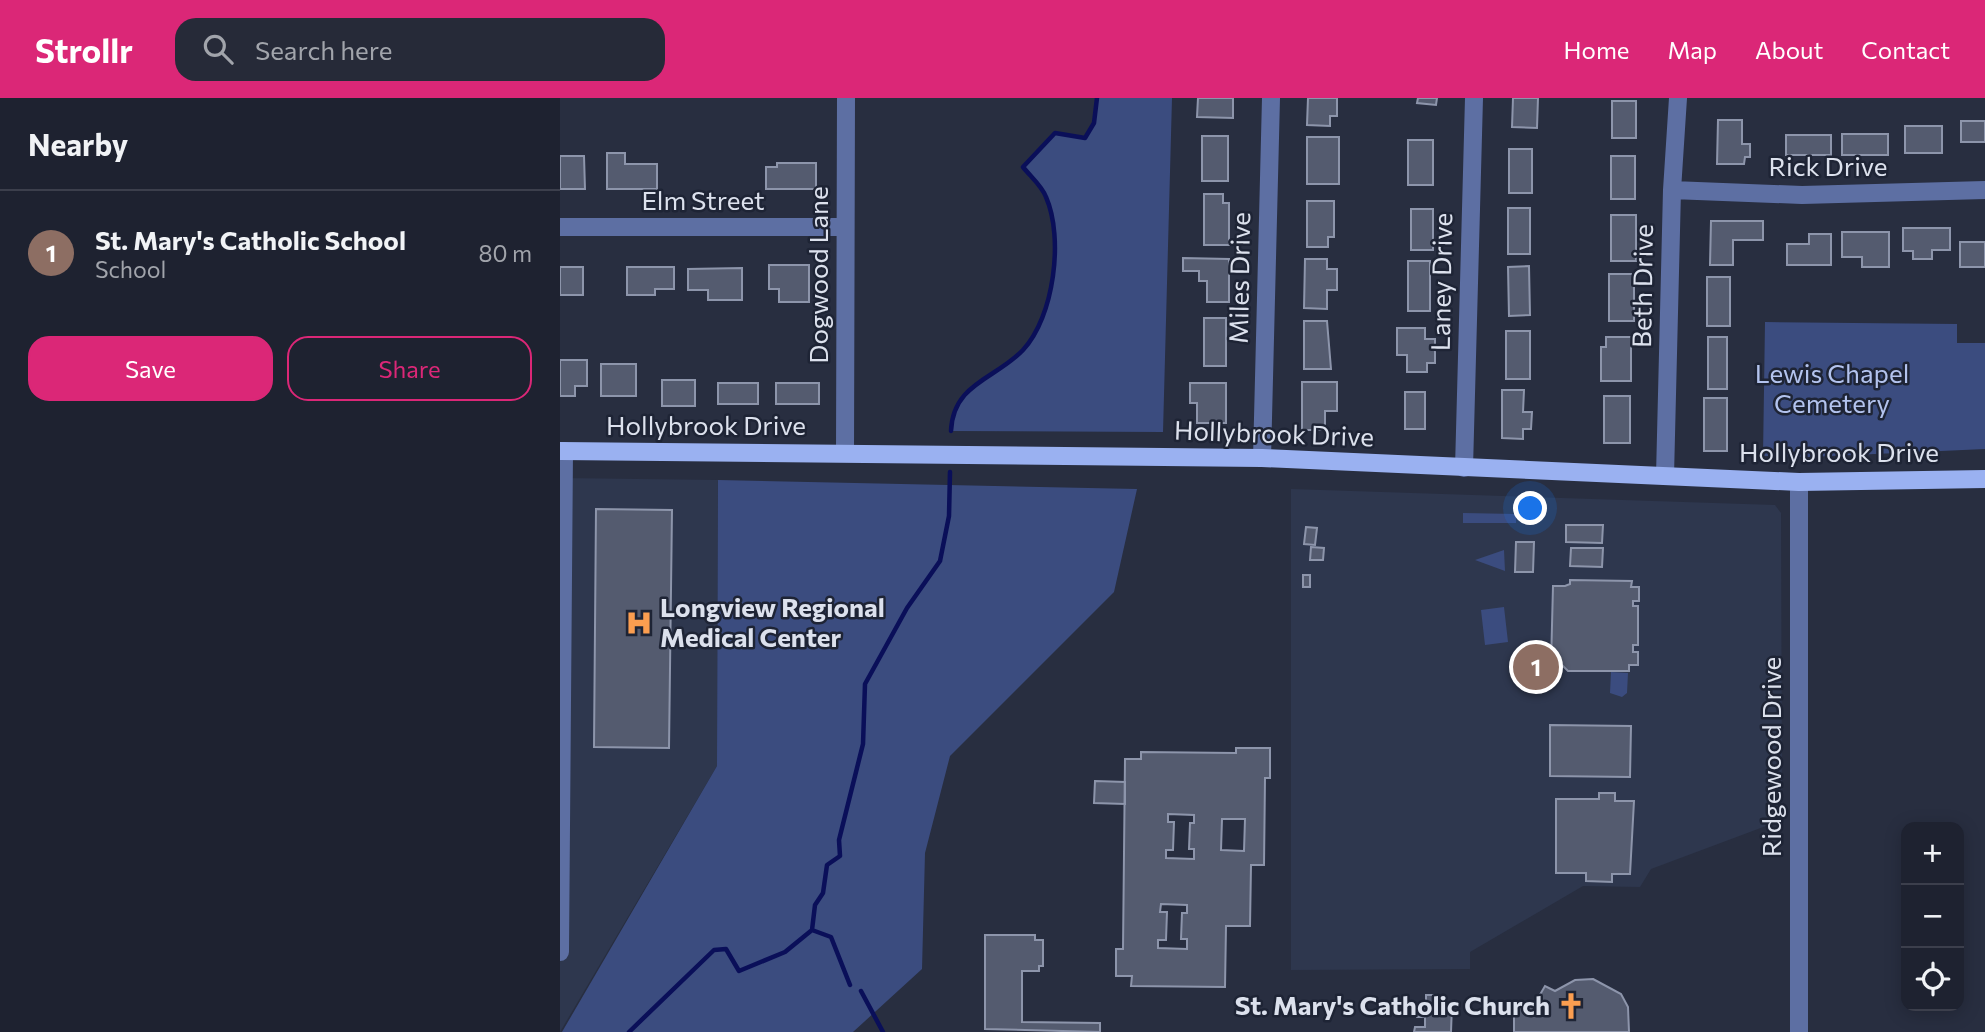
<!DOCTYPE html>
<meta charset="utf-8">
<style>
:root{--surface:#1e2230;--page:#262a38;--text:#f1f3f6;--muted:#a1a4ab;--line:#3c3f4c;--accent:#db2777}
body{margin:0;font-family:Commissioner,sans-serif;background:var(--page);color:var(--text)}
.controls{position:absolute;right:21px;bottom:21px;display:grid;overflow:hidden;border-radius:14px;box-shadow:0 4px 18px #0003}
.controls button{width:63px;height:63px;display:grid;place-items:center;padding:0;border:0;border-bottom:2px solid var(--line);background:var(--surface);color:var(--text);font:35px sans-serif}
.you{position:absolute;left:971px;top:411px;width:24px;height:24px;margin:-18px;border:5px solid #fff;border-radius:50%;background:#1a73e8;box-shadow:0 0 0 10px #1a73e833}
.badge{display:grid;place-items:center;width:46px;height:46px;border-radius:50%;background:var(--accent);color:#fff;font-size:23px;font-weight:700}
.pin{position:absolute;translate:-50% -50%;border:4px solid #fff;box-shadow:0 2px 7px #0006}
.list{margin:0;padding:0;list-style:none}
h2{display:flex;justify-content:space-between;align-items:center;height:91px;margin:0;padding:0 28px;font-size:30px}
h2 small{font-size:23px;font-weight:400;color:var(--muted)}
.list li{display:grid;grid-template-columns:46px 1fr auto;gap:21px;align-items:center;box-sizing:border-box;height:126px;padding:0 28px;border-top:2px solid var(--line)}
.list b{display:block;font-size:26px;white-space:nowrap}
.list p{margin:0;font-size:23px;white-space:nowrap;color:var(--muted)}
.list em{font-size:23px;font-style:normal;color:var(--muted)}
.actions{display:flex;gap:14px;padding:21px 28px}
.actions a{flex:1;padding:16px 0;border:2px solid var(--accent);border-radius:21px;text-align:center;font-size:24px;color:var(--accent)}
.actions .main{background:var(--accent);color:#fff}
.icon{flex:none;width:38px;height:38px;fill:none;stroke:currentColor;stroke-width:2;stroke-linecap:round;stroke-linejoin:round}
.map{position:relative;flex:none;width:1425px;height:934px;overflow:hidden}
header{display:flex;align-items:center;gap:42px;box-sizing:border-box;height:98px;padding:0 35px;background:var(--accent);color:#fff}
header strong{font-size:33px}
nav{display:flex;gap:38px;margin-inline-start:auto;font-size:24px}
.search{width:490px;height:63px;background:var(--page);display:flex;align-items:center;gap:18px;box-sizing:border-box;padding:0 24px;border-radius:21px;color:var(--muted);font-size:26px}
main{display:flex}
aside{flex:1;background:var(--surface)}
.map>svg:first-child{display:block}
.built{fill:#2e374e}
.green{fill:#3b4c7f}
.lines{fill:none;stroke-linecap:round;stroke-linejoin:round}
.stream{stroke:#0a0f59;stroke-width:4.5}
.building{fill:#545b6f;stroke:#8d95ab;stroke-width:2;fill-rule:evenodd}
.minor{stroke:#5d6fa3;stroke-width:18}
.major{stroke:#9ab1f1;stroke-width:18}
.labels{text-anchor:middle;stroke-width:5;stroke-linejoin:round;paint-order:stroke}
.street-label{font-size:26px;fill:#dce1ed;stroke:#1e2435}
.park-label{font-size:26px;fill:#b3c3ee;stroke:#1e2435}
.poi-label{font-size:26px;font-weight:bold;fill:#dce1ed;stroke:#1e2435;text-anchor:start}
</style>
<header>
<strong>Strollr</strong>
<div class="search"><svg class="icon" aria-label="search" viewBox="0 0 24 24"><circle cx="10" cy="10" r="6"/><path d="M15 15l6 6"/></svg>Search here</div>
<nav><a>Home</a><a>Map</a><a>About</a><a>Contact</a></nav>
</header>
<main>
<aside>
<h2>Nearby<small></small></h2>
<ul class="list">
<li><span class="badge" style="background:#8d6e63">1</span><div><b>St. Mary's Catholic School</b><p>School</p></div><em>80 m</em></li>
</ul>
<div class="actions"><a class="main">Save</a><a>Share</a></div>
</aside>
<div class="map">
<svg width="1425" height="934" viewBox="0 0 1425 934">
<rect width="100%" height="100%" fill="#282e40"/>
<!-- built -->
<path class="built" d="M0,380L158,382L157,668L0,934Z
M731,391L1215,407L1221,415L1222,722L1091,771L1080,789L1023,788L910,854V871L731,872Z"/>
<!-- green -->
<path class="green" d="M537,0H612L603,334L391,333C393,285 437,283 462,252C493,216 505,142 486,99C482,88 470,78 463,69L495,35L525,40L534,25Z
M1205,224L1397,226V245H1425V351L1249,359L1203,358Z
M158,382L577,391L554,494L390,658L365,755L362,871L293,934H2L157,668Z
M903,415L956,416V425H903Z
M944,452L945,473L915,462Z
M944,509L948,544L925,547L921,512Z
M1051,574L1068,575L1067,595L1062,599L1050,595Z"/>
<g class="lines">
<!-- stream -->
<path class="stream" d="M391,333C393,285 436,281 463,252C494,219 504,140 486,99C482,88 470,78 463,69L495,35L525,40L534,25L537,0
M252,832L271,839L290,887
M301,893L323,934
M69,934L154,852L166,851L179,873L225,854L252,832L255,807L263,795L267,767L280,758L279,742L303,646L305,586L347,510L380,463L389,418L390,374"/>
</g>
<!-- building -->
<path class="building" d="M638,0H673V20L637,19Z
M748,0H777V18H770V28L747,27Z
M858,0H877L876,7L857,5Z
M953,0H978L977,30L952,29Z
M1052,3H1076V40H1052Z
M1158,22H1182V46H1190V59H1185L1184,66H1157Z
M1401,23H1425V44H1401Z
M1345,28H1382V55H1345Z
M1282,36H1328V57H1282Z
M1226,37H1271V57H1226Z
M642,38H668V83H642Z
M747,39H779V86H747Z
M848,42H873V87H848Z
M949,51H972V95H949Z
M47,55H65V66H97V91H47Z
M0,58H24L25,91H0Z
M1051,58H1075V101H1051Z
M217,65H256V91H206V69H217Z
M644,96H663V105H669V147H644Z
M747,103H774V139H768V149H747Z
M948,110H970V156H948Z
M851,111H873V152H851Z
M1051,117H1076V163H1051Z
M1151,123H1203V142H1173V167H1150Z
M1343,130H1390V152H1372V161H1353V153H1343Z
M1282,134H1329V169H1302V159H1282Z
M1249,136H1271V167H1227V146H1249Z
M1400,144H1425V169H1400Z
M623,160L669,161V204H647V183H639V173H623Z
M745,161H767V171H777V192H767V211L744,210Z
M848,163H870V213H848Z
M209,167H249V204H219V191H209Z
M969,168L970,217L949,218L948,169Z
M0,169H23V197H0Z
M67,169H114V191H95V197H67Z
M182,170V202H148V192H128V171Z
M1049,176H1074V223H1049Z
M1147,179H1170V228H1147Z
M644,220H666V268H644Z
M744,223H767L771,271H744Z
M837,230H865V241H875V265H867V274H847V257H837Z
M946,233H970V281H946Z
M1046,239H1071V283H1041V249H1046Z
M1148,239H1167V291H1148Z
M0,262H27V288H15V298H0Z
M41,266H76V298H41Z
M102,282H135V308H102Z
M742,284H777V313H765V332H742Z
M158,285H198V306H158Z
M216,285H259V306H216Z
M630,285H666V325H637V305H630Z
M942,292H964L963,314H972L971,331H963V341L942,340Z
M845,294H865V331H845Z
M1044,298H1070V345H1044Z
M1144,300H1167V353H1144Z
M36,411L112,412L109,650L34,649Z
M1006,427H1043L1042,445L1006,444Z
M746,429L757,430L755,447L744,446Z
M956,444H974L973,474H955Z
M751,449L764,450L763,462H750Z
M1011,450H1043L1042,469L1010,468Z
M743,477H750V489H743Z
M1010,482L1072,483L1071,489H1079V503H1073V508H1078V547H1073V554H1078V567H1069V573H1008L1002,567H991L993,488H1005L1010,486Z
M990,627L1071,628L1070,679L990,678Z
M676,650H710V680H705L704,767H691L690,828H666L665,889L571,888L572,878H556V851H563L565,661H581V654L676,655ZM608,716L634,717V725H630L629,751H634V761L606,760V752H613L614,724H608ZM662,721H685L684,753L661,752ZM601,806L627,807V815H622L621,841H627V851L598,850V842H606L607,814H600Z
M535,683L565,684V706L534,705Z
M1039,695H1055V703H1074L1070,776H1052V784L1026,783V775H996V701H1039Z
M425,837H475V842H483V868H479V873H462V924L540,925V934L425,931Z
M1033,881L1061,896L1068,909L1069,934H954V907H974L985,888L995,893L1015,882Z
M866,897H878V906H892L891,934H854L855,929H865V919H857V906H866Z"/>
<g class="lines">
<!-- minor -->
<path class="minor" d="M1112,92L1242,97L1425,92
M0,129H285
M285,355L286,0
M702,360L711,0
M904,370L914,0
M1105,378L1112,92L1118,0
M0,854L4,353
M1239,934V384"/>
<!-- major -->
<path class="major" d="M0,353L702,360L1239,384L1425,381"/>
</g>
<!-- icons -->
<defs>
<symbol id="hospital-bare" viewBox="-9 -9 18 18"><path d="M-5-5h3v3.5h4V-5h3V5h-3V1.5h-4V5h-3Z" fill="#fb9e50" stroke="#1e2435" stroke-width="2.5" paint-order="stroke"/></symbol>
<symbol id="church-bare" viewBox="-9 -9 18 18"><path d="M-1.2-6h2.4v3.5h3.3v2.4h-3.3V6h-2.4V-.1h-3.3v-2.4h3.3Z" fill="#fb9e50" stroke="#1e2435" stroke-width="2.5" paint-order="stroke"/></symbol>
</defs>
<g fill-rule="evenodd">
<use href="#hospital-bare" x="60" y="506" width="38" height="38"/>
<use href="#church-bare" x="992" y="889" width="38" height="38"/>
</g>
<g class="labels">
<!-- street labels -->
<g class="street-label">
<text x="1268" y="78">Rick Drive</text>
<text x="143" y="112">Elm Street</text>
<text transform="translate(259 177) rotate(-90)" y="9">Dogwood Lane</text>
<text transform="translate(680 180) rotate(-89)" y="9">Miles Drive</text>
<text transform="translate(882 184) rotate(-89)" y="9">Laney Drive</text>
<text transform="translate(1083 188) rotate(-89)" y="9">Beth Drive</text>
<text x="146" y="337">Hollybrook Drive</text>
<text transform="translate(714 336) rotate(2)" y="9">Hollybrook Drive</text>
<text x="1279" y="364">Hollybrook Drive</text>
<text transform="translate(1212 659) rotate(-90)" y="9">Ridgewood Drive</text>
</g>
<!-- park labels -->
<g class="park-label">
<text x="1272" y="285">Lewis Chapel<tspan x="1272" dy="30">Cemetery</tspan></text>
</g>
<!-- poi labels -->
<g class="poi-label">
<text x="100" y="519">Longview Regional<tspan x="100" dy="30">Medical Center</tspan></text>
<text x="990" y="917" text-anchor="end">St. Mary's Catholic Church</text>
</g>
</g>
</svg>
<div class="controls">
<button>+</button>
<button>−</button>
<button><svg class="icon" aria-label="locate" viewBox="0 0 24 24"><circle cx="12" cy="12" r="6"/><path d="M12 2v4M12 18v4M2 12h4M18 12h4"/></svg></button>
</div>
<div class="you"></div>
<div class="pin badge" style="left:976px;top:569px;background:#8d6e63">1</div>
</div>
</main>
